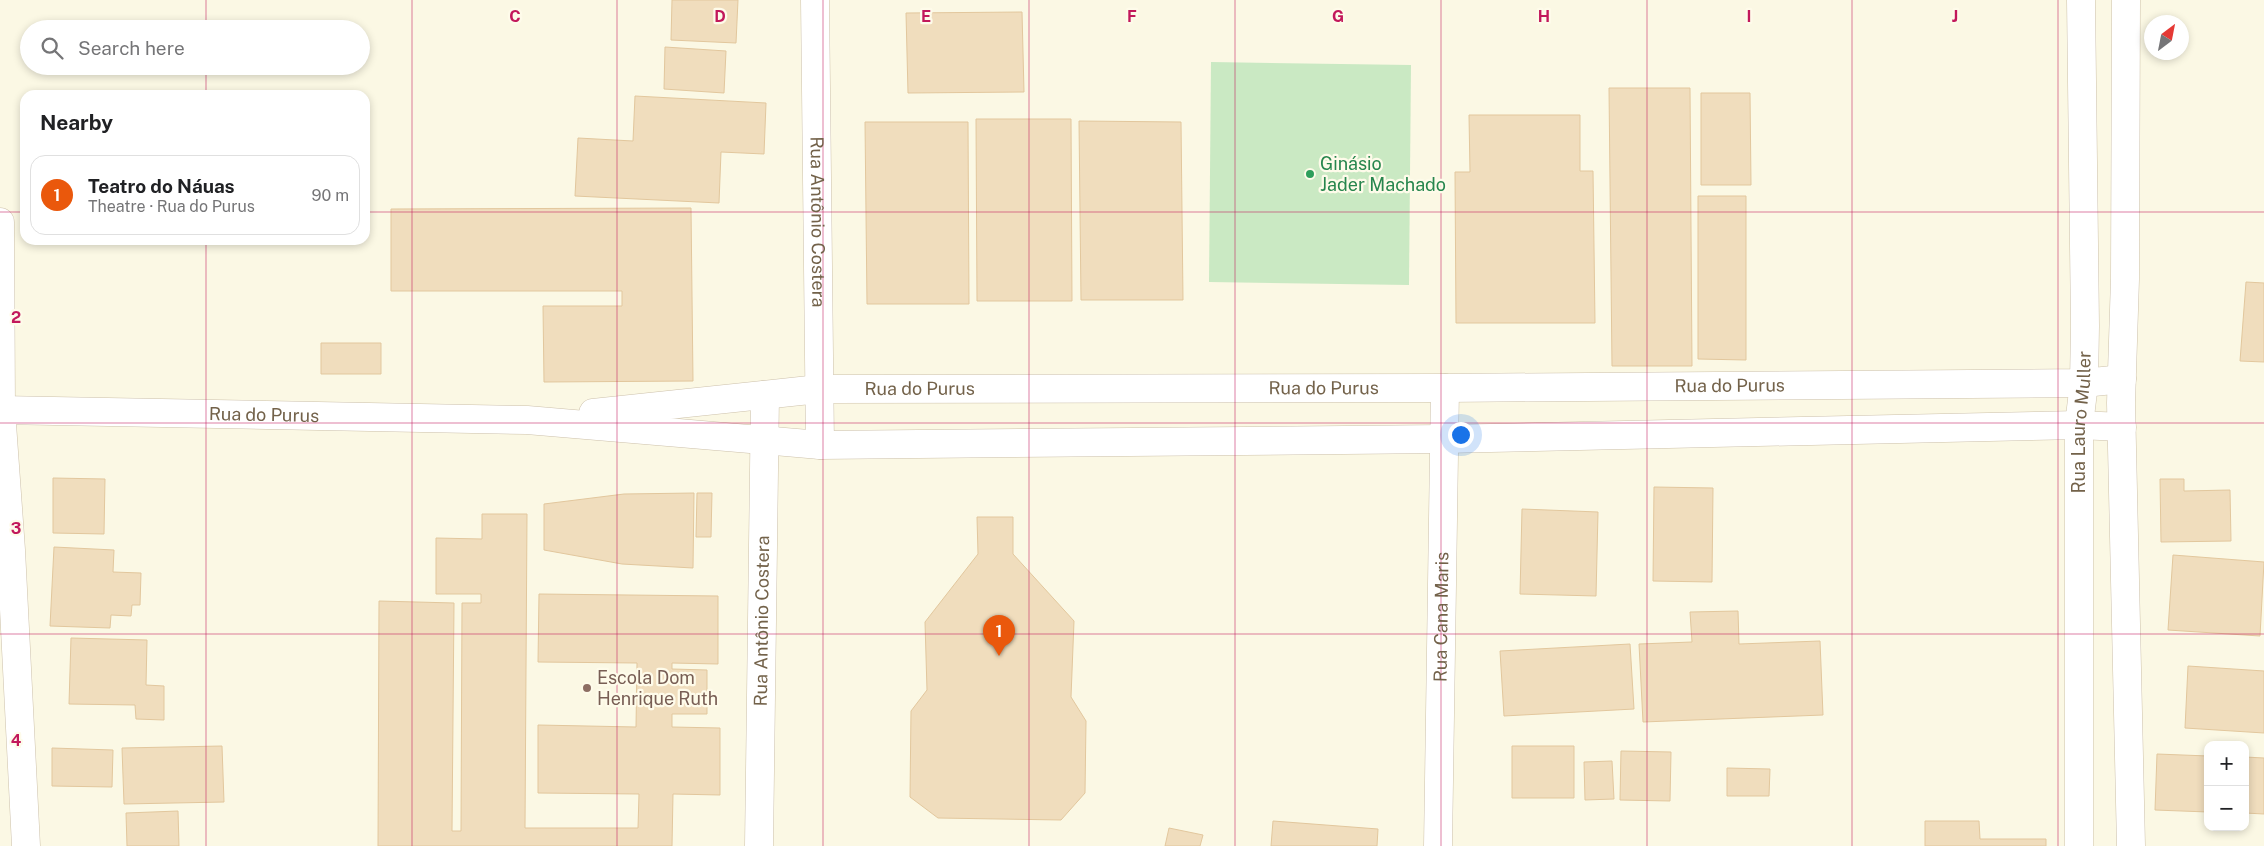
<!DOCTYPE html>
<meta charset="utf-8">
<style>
:root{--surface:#fff;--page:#f2f2f2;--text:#202124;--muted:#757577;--line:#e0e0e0;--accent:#ea580c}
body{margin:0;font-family:"Public Sans",sans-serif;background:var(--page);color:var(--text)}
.controls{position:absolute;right:15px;bottom:15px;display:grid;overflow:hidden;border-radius:10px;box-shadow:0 2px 8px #0003}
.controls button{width:45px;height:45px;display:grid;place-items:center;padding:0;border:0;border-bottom:1px solid var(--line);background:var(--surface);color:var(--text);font:25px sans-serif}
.compass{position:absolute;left:2144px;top:15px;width:45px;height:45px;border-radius:50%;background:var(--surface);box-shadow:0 2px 8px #0003;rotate:32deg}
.you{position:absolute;left:1460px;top:434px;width:18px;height:18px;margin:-12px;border:4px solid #fff;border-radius:50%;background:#1a73e8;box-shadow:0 0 0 8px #1a73e833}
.badge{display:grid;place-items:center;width:32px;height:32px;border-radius:50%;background:var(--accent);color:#fff;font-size:16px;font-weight:700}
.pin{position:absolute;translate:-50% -41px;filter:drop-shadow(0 1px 2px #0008)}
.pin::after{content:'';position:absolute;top:26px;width:18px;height:15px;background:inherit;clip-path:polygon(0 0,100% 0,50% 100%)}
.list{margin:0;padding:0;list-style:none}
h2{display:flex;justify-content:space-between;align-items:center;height:65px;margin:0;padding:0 20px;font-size:21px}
h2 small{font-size:16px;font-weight:400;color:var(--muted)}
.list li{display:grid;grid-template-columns:32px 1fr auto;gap:15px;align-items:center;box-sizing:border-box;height:80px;margin:0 10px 10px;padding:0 10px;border:1px solid var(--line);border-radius:15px}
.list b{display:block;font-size:19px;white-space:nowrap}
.list p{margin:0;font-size:16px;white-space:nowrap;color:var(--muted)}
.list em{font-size:16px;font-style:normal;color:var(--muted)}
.icon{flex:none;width:28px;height:28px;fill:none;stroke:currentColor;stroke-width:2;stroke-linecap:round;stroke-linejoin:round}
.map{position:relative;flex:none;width:2264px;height:846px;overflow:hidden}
.search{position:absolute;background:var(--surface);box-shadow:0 2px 8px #0003;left:20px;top:20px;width:350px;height:55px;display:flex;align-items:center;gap:12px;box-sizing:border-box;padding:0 18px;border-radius:28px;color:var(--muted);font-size:19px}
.panel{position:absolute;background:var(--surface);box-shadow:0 2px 8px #0003;left:20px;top:90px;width:350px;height:155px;border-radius:15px}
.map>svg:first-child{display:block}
.green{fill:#cae9c3}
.building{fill:#f0ddbd;stroke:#e2c79d}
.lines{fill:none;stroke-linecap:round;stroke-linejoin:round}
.minor-casing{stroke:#cdc1ab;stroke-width:29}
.tertiary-casing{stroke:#cdc1ab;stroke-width:29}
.minor{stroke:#fff;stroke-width:28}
.tertiary{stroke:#fff;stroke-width:28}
.grid{fill:none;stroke:#c2185b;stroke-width:1;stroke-opacity:0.55}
.leisure-dot{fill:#2e9e5b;stroke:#fefbea;stroke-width:2}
.education-dot{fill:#8d6e63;stroke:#fefbea;stroke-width:2}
.labels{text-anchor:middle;stroke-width:4.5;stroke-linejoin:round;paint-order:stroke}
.leisure-label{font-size:18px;fill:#27864d;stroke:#fefbea;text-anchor:start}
.street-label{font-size:18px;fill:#73624a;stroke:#fefbea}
.education-label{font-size:18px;fill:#785e54;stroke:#fefbea;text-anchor:start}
.grid-label{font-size:16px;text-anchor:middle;font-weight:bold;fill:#c2185b;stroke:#fefbea;stroke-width:4.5;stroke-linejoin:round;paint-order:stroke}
</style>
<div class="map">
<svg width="2264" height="846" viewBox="0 0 2264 846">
<rect width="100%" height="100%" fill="#fbf8e4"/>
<!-- green -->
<path class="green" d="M1211,62L1411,65L1409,285L1209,282Z"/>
<!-- building -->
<path class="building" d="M672,0H738L736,43L671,40Z
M1022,12L1024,92L908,93L906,13Z
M665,47L726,51L724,93L664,89Z
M1609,88H1690L1692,366H1612Z
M1701,93H1750L1751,185H1701Z
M635,96L766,103L764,154L721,152L719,203L575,196L578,138L633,141Z
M1469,115H1580V171H1593L1595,323H1456L1455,172H1470Z
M976,119H1071L1072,301H977Z
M1079,121L1181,122L1183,300H1081Z
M865,122H968L969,304H867Z
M1698,196H1746V360L1698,359Z
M691,208L693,381L544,382L543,306H622V291H391V209Z
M2246,282L2264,283V362L2240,361Z
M321,343H381V374H321Z
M53,478L105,479L104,534L53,533Z
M2160,479H2184V491L2230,490L2231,541L2161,542Z
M1654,487L1713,488L1712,582L1653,581Z
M694,493L693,568L622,564L544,550V504L624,494Z
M697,493H712L711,537H696Z
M1522,509L1598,512L1596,596L1520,594Z
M482,514H527L525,828H638L639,794L538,793V725L636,727L637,663L538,662L539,594L718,596V664L672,663V669L707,670V714H672V727L720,728V795L673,794L672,846H378L379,601L454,603L452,831H461L462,603H481V594H436V538L482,539Z
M977,517H1013V554L1074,621L1071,697L1086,721L1085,793L1061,820L938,818L910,797L911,711L927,690L925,622L978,554Z
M54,547L114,550L113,572L141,573L140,605H132L131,616L111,615L110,628L50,626Z
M2173,555L2264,562L2260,636L2168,630Z
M1738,611L1739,644L1820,641L1823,715L1643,722L1639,644L1692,642L1690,612Z
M71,638L147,640L146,685L164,686V720L136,719L135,705L69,704Z
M1630,644L1634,709L1504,716L1500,651Z
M2188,666L2264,671V733L2185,728Z
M222,746L224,802L124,804L122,748Z
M1512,746H1574V798H1512Z
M52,748L113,750L112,787L52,786Z
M1621,751L1671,752L1670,801L1620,800Z
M2157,754L2208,756V812L2155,810Z
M2245,757L2264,758V814L2245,813Z
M1612,761L1614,799L1585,800L1584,762Z
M1727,768L1770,769L1769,796H1727Z
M178,811L179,846H127L126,813Z
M1273,821L1378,829L1377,846H1271Z
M1925,821H1979L1980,839H2046V846H1925Z
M1169,828L1203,835L1200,846H1165Z"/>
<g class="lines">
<defs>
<g id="minor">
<path id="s1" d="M815,0L820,445"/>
<path d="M0,222L1,410L11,550L26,846"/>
<path id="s2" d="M0,410L527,420L820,445L1443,439L2079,425L2122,427"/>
<path id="s3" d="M593,413L819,389L1445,388L2084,383L2122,379"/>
<path id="s4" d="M759,846L765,395"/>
<path id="s5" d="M1438,846L1445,388"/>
</g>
<g id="tertiary">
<path d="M2126,0L2125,279L2121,403L2131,846"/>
<path id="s6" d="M2079,846V425L2084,383L2085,326L2081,0"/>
</g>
</defs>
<!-- minor casing -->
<use href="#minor" class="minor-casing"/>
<!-- tertiary casing -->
<use href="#tertiary" class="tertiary-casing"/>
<!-- minor -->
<use href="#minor" class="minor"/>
<!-- tertiary -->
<use href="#tertiary" class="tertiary"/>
</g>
<!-- grid -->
<path class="grid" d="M206,0V29M412,0V846M617,0V846M823,0V846M1029,0V846M1235,0V846M1441,0V846M1647,0V846M1852,0V846M2058,0V846M206,66V95M0,212H25M365,212H2264M206,240V846M0,423H2264M0,634H2264"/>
<!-- markers -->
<circle class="leisure-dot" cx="1310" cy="174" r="5"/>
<circle class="education-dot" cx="587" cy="688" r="5"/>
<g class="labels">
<!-- leisure labels -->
<g class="leisure-label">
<text x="1320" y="170">Ginásio<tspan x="1320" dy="21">Jader Machado</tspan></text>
</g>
<!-- street labels -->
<g class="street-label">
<text dy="6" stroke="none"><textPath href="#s1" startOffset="222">Rua Antônio Costera</textPath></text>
<text dy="6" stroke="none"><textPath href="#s3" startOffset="1138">Rua do Purus</textPath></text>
<text dy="6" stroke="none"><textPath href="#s3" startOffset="732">Rua do Purus</textPath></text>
<text dy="6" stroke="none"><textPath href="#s3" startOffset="328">Rua do Purus</textPath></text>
<text dy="6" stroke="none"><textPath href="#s2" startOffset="264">Rua do Purus</textPath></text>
<text dy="6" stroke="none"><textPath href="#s6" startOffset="424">Rua Lauro Muller</textPath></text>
<text dy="6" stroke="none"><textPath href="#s5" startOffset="229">Rua Cana Maris</textPath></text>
<text dy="6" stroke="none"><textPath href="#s4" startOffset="225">Rua Antônio Costera</textPath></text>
</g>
<!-- education labels -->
<g class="education-label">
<text x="597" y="684">Escola Dom<tspan x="597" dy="21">Henrique Ruth</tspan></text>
</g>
</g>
<g class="grid-label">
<text x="515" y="22">C</text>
<text x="720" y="22">D</text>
<text x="926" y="22">E</text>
<text x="1132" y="22">F</text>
<text x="1338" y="22">G</text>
<text x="1544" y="22">H</text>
<text x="1749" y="22">I</text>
<text x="1955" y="22">J</text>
<text x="16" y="323">2</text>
<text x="16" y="534">3</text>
<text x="16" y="746">4</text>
</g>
</svg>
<div class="controls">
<button>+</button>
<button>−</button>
</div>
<svg class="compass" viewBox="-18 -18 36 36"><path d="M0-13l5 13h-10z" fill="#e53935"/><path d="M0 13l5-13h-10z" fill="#757577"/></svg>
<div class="you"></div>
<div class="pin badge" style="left:999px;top:656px">1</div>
<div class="search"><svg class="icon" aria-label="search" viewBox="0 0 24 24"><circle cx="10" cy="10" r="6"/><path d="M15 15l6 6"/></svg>Search here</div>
<section class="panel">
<h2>Nearby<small></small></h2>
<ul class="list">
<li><span class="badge">1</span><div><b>Teatro do Náuas</b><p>Theatre · Rua do Purus</p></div><em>90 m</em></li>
</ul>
</section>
</div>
